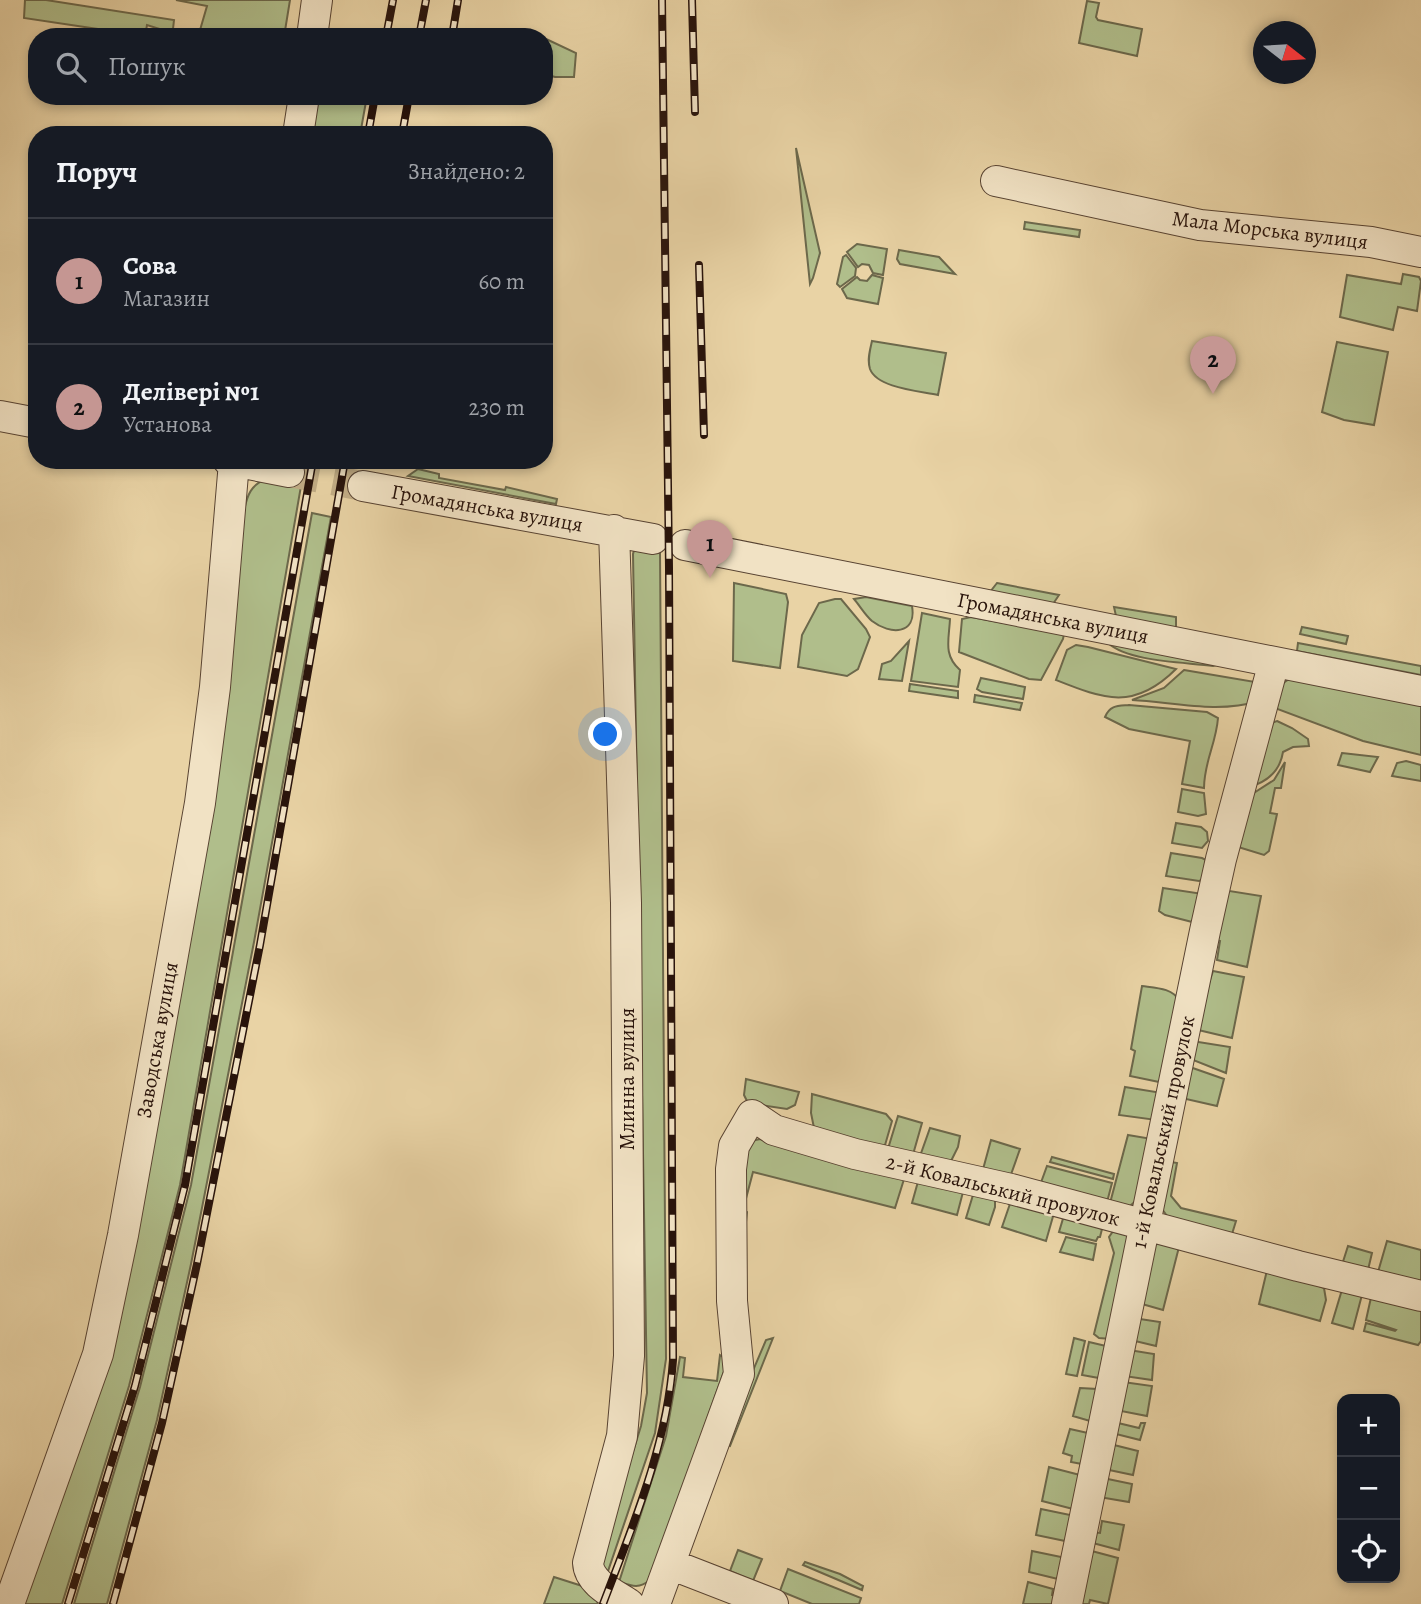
<!DOCTYPE html>
<html lang="uk">
<meta charset="utf-8">
<style>
:root{--surface:#171b24;--page:#20242c;--text:#f1f3f6;--muted:#9ea1a6;--line:#363941;--accent:#c59692}
body{margin:0;font-family:Alegreya,serif;background:var(--page);color:var(--text)}
.controls{position:absolute;right:21px;bottom:21px;display:grid;overflow:hidden;border-radius:14px;box-shadow:0 4px 10px #0003}
.controls button{width:63px;height:63px;display:grid;place-items:center;padding:0;border:0;border-bottom:2px solid var(--line);background:var(--surface);color:var(--text);font:35px sans-serif}
.compass{position:absolute;left:1253px;top:21px;width:63px;height:63px;border-radius:50%;background:var(--surface);box-shadow:0 4px 10px #0003;rotate:107deg}
.you{position:absolute;left:606px;top:735px;width:24px;height:24px;margin:-18px;border:5px solid #fff;border-radius:50%;background:#1a73e8;box-shadow:0 0 0 10px #1a73e833}
.badge{display:grid;place-items:center;width:46px;height:46px;border-radius:50%;background:var(--accent);color:#111;font-size:23px;font-weight:700}
.pin{position:absolute;translate:-50% -58px;filter:drop-shadow(0 2px 4px #0008)}
.pin::after{content:'';position:absolute;top:37px;width:24px;height:21px;background:inherit;clip-path:polygon(0 0,100% 0,50% 100%)}
.list{margin:0;padding:0;list-style:none}
h2{display:flex;justify-content:space-between;align-items:center;height:91px;margin:0;padding:0 28px;font-size:30px}
h2 small{font-size:23px;font-weight:400;color:var(--muted)}
.list li{display:grid;grid-template-columns:46px 1fr auto;gap:21px;align-items:center;box-sizing:border-box;height:126px;padding:0 28px;border-top:2px solid var(--line)}
.list b{display:block;font-size:26px;white-space:nowrap}
.list p{margin:0;font-size:23px;white-space:nowrap;color:var(--muted)}
.list em{font-size:23px;font-style:normal;color:var(--muted)}
.icon{flex:none;width:38px;height:38px;fill:none;stroke:currentColor;stroke-width:2;stroke-linecap:round;stroke-linejoin:round}
.map{position:relative;flex:none;width:1421px;height:1604px;overflow:hidden}
.search{position:absolute;background:var(--surface);box-shadow:0 4px 10px #0003;left:28px;top:28px;width:525px;height:77px;display:flex;align-items:center;gap:18px;box-sizing:border-box;padding:0 24px;border-radius:28px;color:var(--muted);font-size:26px}
.panel{position:absolute;background:var(--surface);box-shadow:0 4px 10px #0003;left:28px;top:126px;width:525px;height:343px;border-radius:28px}
.map>svg:first-child{display:block}
.green{fill:#b0be8b;stroke:#6c684b;stroke-width:2}
.lines{fill:none;stroke-linecap:round;stroke-linejoin:round}
.minor-tunnel{stroke:#c2ad86;stroke-width:30;stroke-dasharray:30 15;stroke-linecap:butt}
.minor-casing{stroke:#584332;stroke-width:32}
.minor{stroke:#f1e2c4;stroke-width:30}
.rail-casing{stroke:#28130b;stroke-width:8}
.rail{stroke:#f1e2c4;stroke-width:5;stroke-dasharray:16;stroke-linecap:butt}
.labels{text-anchor:middle;stroke-width:5;stroke-linejoin:round;paint-order:stroke}
.street-label{font-size:21px;fill:#28130b;stroke:#f1e2c4}
</style>
<div class="map">
<svg width="1421" height="1604" viewBox="0 0 1421 1604">
<rect width="100%" height="100%" fill="#e9d3a5"/>
<filter id="stains"><feTurbulence type="fractalNoise" baseFrequency=".00286" numOctaves="4"/><feColorMatrix values="0 0 0 0 .2 0 0 0 0 .09 0 0 0 0 .02 0 0 0 .5 -.17"/></filter>
<radialGradient id="worn" r=".72"><stop offset=".6" stop-color="#630" stop-opacity="0"/><stop offset="1" stop-color="#630" stop-opacity=".3"/></radialGradient>
<!-- green -->
<path class="green" d="M25,0H46L174,20L173,29L196,37H185L147,25L145,36L24,18Z
M176,0H290L284,37H198L207,6Z
M1087,1L1099,3L1096,17L1098,20L1142,29L1137,56L1079,43Z
M544,38L576,53L574,77H555L544,74Z
M317,96H367L360,135H311Z
M796,148L820,253L813,278L810,284Z
M1025,222L1080,230L1079,237L1024,229Z
M857,244L887,249L883,275L873,273L869,265L862,264L858,267L847,252Z
M899,250L939,257L955,274L900,264L897,259Z
M846,255L856,268L855,276L840,287L837,284L843,257Z
M1403,274L1419,277L1421,281L1417,311L1398,307L1393,330L1340,317L1347,275L1401,284Z
M872,275L883,278L878,304L847,298L842,289L857,277L860,280L867,281Z
M872,341L946,353L938,395C920,391 877,388 870,369C867,360 870,350 872,341Z
M1337,342L1388,352L1374,425L1344,420L1322,412Z
M418,469L439,474V478L505,490L506,487L557,499L556,504L408,476Z
M267,478L301,486L180,1185L129,1386L62,1604H17L110,1360L244,511C247,495 251,485 267,478Z
M312,513L331,517L254,942L191,1264L157,1420L107,1604H74L140,1387L191,1185Z
M635,547L660,552L666,1359L655,1433L606,1577L598,1563L641,1426L647,1393L633,554Z
M734,583L786,594L788,602L780,668L733,661Z
M997,583L1059,595L1053,604L990,592Z
M866,597L912,606C917,635 890,635 872,621C865,615 860,606 854,599Z
M835,599H841L866,629L870,637L858,669L847,676L798,667L802,635L819,603Z
M1114,607L1176,617V628L1116,616Z
M922,613L950,619C949,640 943,655 960,670L958,687L911,681Z
M971,617L1064,634L1063,639L1041,680L1029,679L959,652L962,619Z
M1302,627L1348,636L1346,644L1300,634Z
M909,641L902,681L879,679L882,664L891,661Z
M1108,643L1220,664L1213,666C1184,662 1129,662 1108,643Z
M1298,643L1421,666V675L1297,651Z
M1076,645L1088,647L1176,669C1134,711 1104,699 1056,680L1067,650Z
M1184,670L1261,683L1258,701C1218,714 1173,702 1132,700L1164,688Z
M1292,677L1421,703V755L1363,741L1272,707L1279,686Z
M981,678L1025,687L1023,699L982,692L977,689Z
M910,684L958,691V698L909,691Z
M975,695L1022,703L1020,710L974,702Z
M1129,705L1207,712L1218,718C1216,744 1204,762 1204,788L1182,784L1190,741L1129,729L1105,717C1110,705 1118,706 1129,705Z
M1277,721L1292,728L1308,739L1309,746L1293,747L1283,752C1280,771 1267,782 1249,787L1266,725Z
M1342,753L1378,757L1370,772L1338,765Z
M1406,761L1421,765V781L1392,776L1397,763Z
M1285,762L1281,788H1275L1270,813L1277,814L1269,851L1264,855L1235,846L1246,798L1274,780Z
M1182,789L1204,793L1206,814L1198,816L1178,812Z
M1176,823L1201,827L1207,832L1208,841L1202,848L1172,843Z
M1171,853L1202,858L1210,862L1207,878L1199,881L1166,876Z
M1163,888L1203,894L1196,923L1165,915L1159,911Z
M1229,888V891L1261,896L1247,967L1217,960L1220,941L1212,939Z
M1213,971L1244,977L1232,1038L1194,1029Z
M1142,986C1157,988 1172,988 1180,1001L1164,1083L1130,1076L1135,1051L1131,1049Z
M1192,1041L1230,1047L1226,1073L1188,1058Z
M1187,1066L1224,1079L1217,1106L1186,1099Z
M746,1079L799,1092L795,1105L787,1109L748,1103L744,1095Z
M1125,1087L1162,1093L1156,1120L1119,1115Z
M812,1094L886,1114L892,1121L883,1152L814,1128L811,1113Z
M898,1116L922,1123L912,1158L887,1152Z
M930,1128L960,1136L958,1147L949,1165L919,1159Z
M1128,1135L1152,1139L1139,1198L1130,1206L1109,1207Z
M760,1139L905,1176L895,1208L753,1172L743,1210L747,1212L746,1222L742,1218L747,1142Z
M991,1140L1020,1149L1009,1180L982,1173Z
M1052,1157L1114,1174L1113,1179L1050,1162Z
M1166,1161L1177,1163L1171,1196L1181,1208L1236,1221L1232,1234L1167,1216L1160,1206Z
M1047,1166L1112,1183L1106,1206L1039,1188Z
M919,1178L963,1192L957,1215L912,1203Z
M995,1194V1207L989,1225L966,1218L973,1195Z
M1012,1198L1054,1213L1046,1241L1002,1227Z
M1065,1212L1102,1229L1100,1237H1098L1096,1241L1059,1232Z
M1116,1227L1131,1237L1111,1339L1099,1338L1094,1334L1114,1253L1109,1237Z
M1066,1237L1096,1244L1093,1260L1060,1252Z
M1387,1241L1421,1250V1288L1378,1272Z
M1159,1242L1179,1247L1163,1310L1142,1304L1154,1246Z
M1348,1246L1372,1253L1367,1274L1341,1268Z
M1268,1266L1324,1288L1326,1300L1320,1321L1259,1304Z
M1346,1287L1363,1291L1353,1329L1332,1323L1341,1293Z
M1372,1293L1421,1305V1341L1418,1345L1364,1331L1366,1323L1395,1331L1396,1330L1366,1320Z
M1140,1319L1160,1322L1156,1346L1135,1341Z
M773,1338L730,1446L722,1443L766,1340Z
M1074,1338L1085,1341L1077,1376L1066,1374Z
M1089,1342L1106,1346L1099,1378L1082,1375Z
M1129,1350L1154,1354L1152,1380L1124,1376Z
M720,1355L728,1360L650,1580C639,1589 632,1586 619,1582L666,1436L680,1357L685,1358L683,1377L717,1381Z
M1123,1382L1152,1386L1147,1416L1121,1411Z
M1080,1388L1097,1389L1090,1421L1073,1416Z
M1118,1423L1139,1428L1141,1423H1145L1140,1440L1116,1434Z
M1070,1429L1088,1433L1082,1464L1071,1462L1072,1456L1063,1453Z
M1114,1445L1138,1451L1133,1475L1109,1470Z
M1049,1467L1080,1475L1073,1509L1042,1501Z
M1103,1478L1132,1484L1129,1502L1099,1497Z
M1041,1509L1075,1516L1070,1542L1036,1535Z
M1102,1521L1124,1525L1119,1550L1089,1542L1091,1532L1100,1533Z
M738,1550L762,1559L753,1581L730,1571Z
M1088,1550L1118,1558L1108,1604L1090,1600L1089,1604H1076Z
M1032,1551L1066,1558L1062,1580L1029,1572Z
M805,1562L840,1574L863,1586L862,1590L803,1565Z
M788,1569L861,1598L859,1604H812L780,1591Z
M554,1577L601,1592L597,1604H544Z
M1028,1582L1053,1589L1052,1595L1058,1597L1056,1604H1023Z"/>
<g class="lines">
<!-- minor-tunnel -->
<path class="minor-tunnel" d="M289,472L363,486"/>
<defs>
<path id="minor" d="M312,37L317,0
M298,135L304,96
M996,181L1200,225L1371,242L1421,252
M0,416L37,423
M228,460L289,472
M363,486L653,539
M614,530L626,903L629,1356L622,1436L588,1563C589,1583 614,1594 629,1604
M685,545L1421,691
M670,1564L773,1604
M9,1604L98,1354L123,1235L200,803L215,687L234,462
M655,1604L739,1374L732,1301L731,1169L734,1146L752,1115L774,1130L855,1154L1011,1189L1298,1266L1421,1296
M1067,1604L1205,931L1221,859L1274,662"/>
</defs>
<!-- minor casing -->
<use href="#minor" class="minor-casing"/>
<!-- minor -->
<use href="#minor" class="minor"/>
<defs>
<path id="rail" d="M692,0L695,112
M386,37L393,0
M419,37L426,0
M452,37L458,0
M368,135L375,96
M402,135L409,96
M699,265L704,435
M68,1604L135,1386L185,1185L313,460
M113,1604L162,1423L197,1264L260,945L345,460
M603,1604C633,1525 667,1445 673,1360L669,568L662,0"/>
</defs>
<!-- rail casing -->
<use href="#rail" class="rail-casing"/>
<!-- rail -->
<use href="#rail" class="rail"/>
</g>
<g class="labels">
<!-- street labels -->
<g class="street-label">
<text transform="translate(1270 230) rotate(7)" y="7">Мала Морська вулиця</text>
<text transform="translate(487 508) rotate(10)" y="7">Громадянська вулиця</text>
<text transform="translate(1053 618) rotate(11)" y="7">Громадянська вулиця</text>
<text transform="translate(157 1040) rotate(-80)" y="7">Заводська вулиця</text>
<text transform="translate(627 1079) rotate(-90)" y="7">Млинна вулиця</text>
<text transform="translate(1163 1132) rotate(-78)" y="7">1-й Ковальський провулок</text>
<text transform="translate(1003 1190) rotate(14)" y="7">2-й Ковальський провулок</text>
</g>
</g>
<rect width="100%" height="100%" filter="url(#stains)"/>
<rect width="100%" height="100%" fill="url(#worn)"/>
</svg>
<div class="controls">
<button>+</button>
<button>−</button>
<button><svg class="icon" aria-label="locate" viewBox="0 0 24 24"><circle cx="12" cy="12" r="6"/><path d="M12 2v4M12 18v4M2 12h4M18 12h4"/></svg></button>
</div>
<svg class="compass" viewBox="-18 -18 36 36"><path d="M0-13l5 13h-10z" fill="#e53935"/><path d="M0 13l5-13h-10z" fill="#9ea1a6"/></svg>
<div class="you"></div>
<div class="pin badge" style="left:710px;top:578px">1</div>
<div class="pin badge" style="left:1213px;top:394px">2</div>
<div class="search"><svg class="icon" aria-label="search" viewBox="0 0 24 24"><circle cx="10" cy="10" r="6"/><path d="M15 15l6 6"/></svg>Пошук</div>
<section class="panel">
<h2>Поруч<small>Знайдено: 2</small></h2>
<ul class="list">
<li><span class="badge">1</span><div><b>Сова</b><p>Магазин</p></div><em>60 m</em></li>
<li><span class="badge">2</span><div><b>Делівері №1</b><p>Установа</p></div><em>230 m</em></li>
</ul>
</section>
</div>
